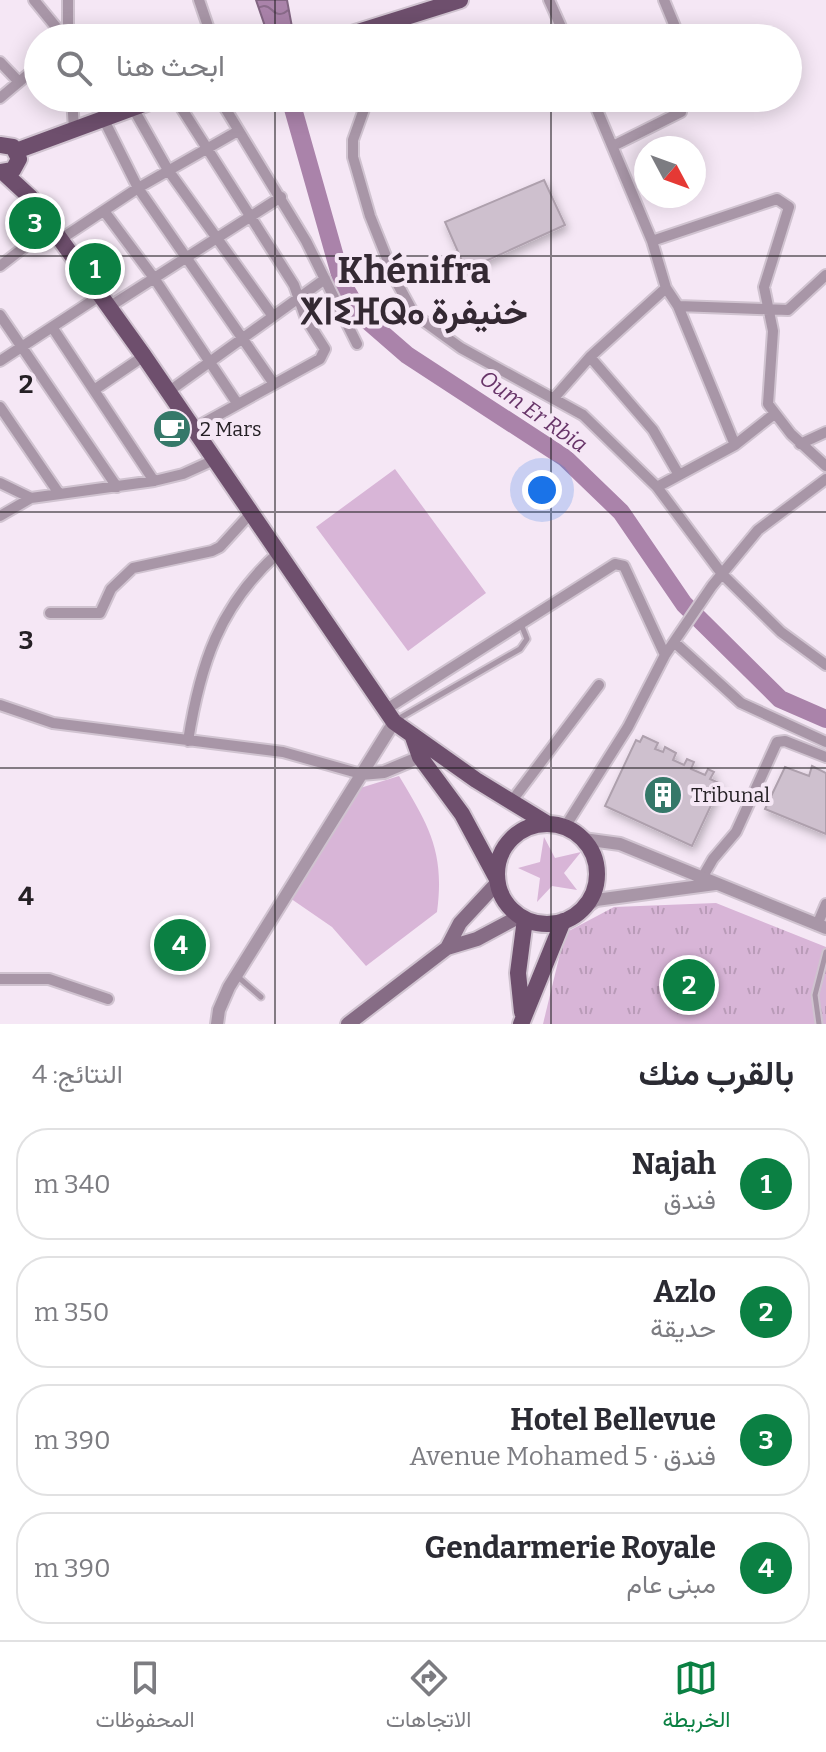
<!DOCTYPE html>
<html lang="ar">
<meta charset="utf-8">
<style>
:root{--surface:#fff;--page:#f7f7f7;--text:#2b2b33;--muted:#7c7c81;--line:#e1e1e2;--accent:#0b8043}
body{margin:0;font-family:Bitter,Vazirmatn,"Noto Sans Tifinagh",serif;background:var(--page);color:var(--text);direction:rtl}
.compass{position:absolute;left:634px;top:136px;width:72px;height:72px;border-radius:50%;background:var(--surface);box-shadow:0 4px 20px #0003;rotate:131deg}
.you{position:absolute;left:542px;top:490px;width:28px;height:28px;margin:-20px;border:6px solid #fff;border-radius:50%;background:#1a73e8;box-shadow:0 0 0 12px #1a73e833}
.badge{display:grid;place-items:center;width:52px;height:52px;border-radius:50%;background:var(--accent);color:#fff;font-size:26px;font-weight:700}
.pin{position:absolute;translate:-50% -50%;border:4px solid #fff;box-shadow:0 2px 8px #0006}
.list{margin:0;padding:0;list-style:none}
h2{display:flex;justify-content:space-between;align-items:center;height:104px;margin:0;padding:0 32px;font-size:34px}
h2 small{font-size:26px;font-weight:400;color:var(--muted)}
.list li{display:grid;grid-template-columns:52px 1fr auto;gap:24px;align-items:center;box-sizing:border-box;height:112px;margin:0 16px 16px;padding:0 16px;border:2px solid var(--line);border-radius:32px}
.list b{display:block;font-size:30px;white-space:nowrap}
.list p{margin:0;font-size:26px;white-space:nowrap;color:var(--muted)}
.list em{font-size:26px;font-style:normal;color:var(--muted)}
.icon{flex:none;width:44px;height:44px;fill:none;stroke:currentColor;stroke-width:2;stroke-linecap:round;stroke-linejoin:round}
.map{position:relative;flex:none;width:826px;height:1024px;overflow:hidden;direction:ltr}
.search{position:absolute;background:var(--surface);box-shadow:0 4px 20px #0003;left:24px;right:24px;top:24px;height:88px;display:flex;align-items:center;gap:20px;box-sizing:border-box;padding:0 28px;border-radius:44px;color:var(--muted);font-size:30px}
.sheet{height:616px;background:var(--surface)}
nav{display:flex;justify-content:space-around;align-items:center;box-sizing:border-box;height:112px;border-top:2px solid var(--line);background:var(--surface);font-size:22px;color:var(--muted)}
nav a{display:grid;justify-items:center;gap:4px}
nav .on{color:var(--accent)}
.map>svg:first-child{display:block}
.park{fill:url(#park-tufts)}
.garden{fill:#d8b5d7}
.water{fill:url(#water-waves);stroke:#826582;stroke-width:2}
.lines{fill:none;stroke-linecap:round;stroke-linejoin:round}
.river{stroke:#aa83aa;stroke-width:18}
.building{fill:#cec0ce;stroke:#aea0ad;stroke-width:2;filter:url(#shadow)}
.service-casing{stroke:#d0c3d0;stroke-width:9}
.minor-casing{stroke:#d0c3d0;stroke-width:14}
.tertiary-casing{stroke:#d0c3d0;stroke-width:16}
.secondary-casing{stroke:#d0c3d0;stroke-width:18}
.primary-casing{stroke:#d0c3d0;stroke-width:20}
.service{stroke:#a896a7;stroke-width:5}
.minor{stroke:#a896a7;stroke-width:10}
.tertiary{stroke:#a896a7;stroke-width:12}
.secondary{stroke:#866c85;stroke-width:14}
.primary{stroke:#6e4f6d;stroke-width:16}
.grid{fill:none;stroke:#252025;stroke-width:2;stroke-opacity:0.55}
.labels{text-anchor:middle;stroke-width:8;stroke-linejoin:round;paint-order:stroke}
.poi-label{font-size:20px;fill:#252025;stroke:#f5e7f5;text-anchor:start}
.water-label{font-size:22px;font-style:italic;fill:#683569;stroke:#f5e7f5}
.town-label{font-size:36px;font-weight:bold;fill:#342933;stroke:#f5e7f5}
.grid-label{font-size:26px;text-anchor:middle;font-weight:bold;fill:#252025;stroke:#f5e7f5;stroke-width:8;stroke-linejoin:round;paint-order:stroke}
</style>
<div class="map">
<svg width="826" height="1024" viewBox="0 0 826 1024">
<defs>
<pattern id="park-tufts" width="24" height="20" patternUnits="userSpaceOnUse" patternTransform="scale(2)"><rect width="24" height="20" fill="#d8b5d7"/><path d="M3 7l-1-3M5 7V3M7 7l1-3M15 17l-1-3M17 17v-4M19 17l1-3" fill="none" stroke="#b99bb8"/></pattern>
<pattern id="water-waves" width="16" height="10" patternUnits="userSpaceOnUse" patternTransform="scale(2)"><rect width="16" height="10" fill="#aa83aa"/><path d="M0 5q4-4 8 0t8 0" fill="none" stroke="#8a6b8a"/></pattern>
<filter id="shadow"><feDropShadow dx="2.5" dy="4.5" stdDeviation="4" flood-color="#0004"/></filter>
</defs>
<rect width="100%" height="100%" fill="#f5e7f5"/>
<!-- park -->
<path class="park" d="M716,903L826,947V1024H543L565,933L614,907Z"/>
<!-- garden -->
<path class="garden" d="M395,469L486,593L408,651L316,527Z
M399,776C429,826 445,852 437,912L366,966L332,927L287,896L357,789Z
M544,837L555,858L581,852L564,873L577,890L552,886L537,902L540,878L518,868L540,862Z"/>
<!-- water -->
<path class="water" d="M256,0H287L294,38H269Z"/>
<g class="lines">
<!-- river -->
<path class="river" d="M290,98L343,285L361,315L407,355L565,458L621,512L684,604L780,699L826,719"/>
</g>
<!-- building -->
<path class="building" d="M544,180L565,225L466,270L445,222Z
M643,736L658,743L655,749L663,752L665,747L676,753L673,760L684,765L687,759L694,762L691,769L705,775L708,769L714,772L710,779L721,784L692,846L605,806L636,740L640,742Z
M812,766L826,773V834L765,809L785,767L809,776Z"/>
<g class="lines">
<defs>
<path id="service" d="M398,719L520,649L527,639L521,624
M237,976L261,997
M819,1024L815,995L826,952"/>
<path id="minor" d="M34,0L65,38
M199,0L212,38
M549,0L566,38
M664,0L676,29L665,38
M68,38V0
M394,38L405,17
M0,62L19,82
M0,98L38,66
M72,98L74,129
M175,98L294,285L306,319L325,349L320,359L193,429
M219,98L306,241L357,344
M368,98L353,140V157L370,216L396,281L414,314L461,348L583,415L657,487L722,574L781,632L826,665
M592,98L652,241L666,288L678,306L735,445
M133,108L168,170L272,315
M103,118L138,188L274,384
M613,146L681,112L676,98
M104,211L154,278L237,403
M61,239L138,188L238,131
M652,241L777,199L789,207L764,287L773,331L768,404L791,434L826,466
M0,266L35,239
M678,306L788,310L826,275
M109,307L281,197
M0,315L117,487
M52,327L154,481
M590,357L653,430L679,475
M0,361L101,295
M94,390L144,356
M168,392L325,279
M554,398L590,357L666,288
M0,407L58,492
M800,444L826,432
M0,483L31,498
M657,487L735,445L773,415
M0,516L31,498L154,481L183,474L214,460
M50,613H100L111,589L133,568L212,551L220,547L251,513
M674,642L741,703L826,742
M0,705L53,723L283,752L361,774
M385,710L615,564L624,566L665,655
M188,741C200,665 219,606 278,553
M511,802L599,685
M565,827L628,727L665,655L712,586L758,530L826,479
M702,878L713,859L736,832L777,742L785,741L826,757
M817,925L826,904
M0,979H49L108,999"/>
<path id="tertiary" d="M361,774L384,772L420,757
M583,839L620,844L826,928
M581,910L596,900L715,884
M217,1024L219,1010L229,987L394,722"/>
<path id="secondary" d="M447,948L460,923L498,882
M348,1024L447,948L477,939L520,916"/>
<path id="primary" d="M339,38L460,0
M0,145L13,147L19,159L13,170L0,172
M16,151L160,98
M4,173L30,197L144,356L394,722L476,780L548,824
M413,737L420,757L462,814L497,879
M497 874a50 50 0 1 1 100 0a50 50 0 1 1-100 0Z
M522,1012L518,973L525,919
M521,1024L563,921"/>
</defs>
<!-- service casing -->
<use href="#service" class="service-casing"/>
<!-- minor casing -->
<use href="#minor" class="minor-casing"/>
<!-- tertiary casing -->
<use href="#tertiary" class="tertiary-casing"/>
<!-- secondary casing -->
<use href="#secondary" class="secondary-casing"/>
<!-- primary casing -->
<use href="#primary" class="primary-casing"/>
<!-- service -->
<use href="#service" class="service"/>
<!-- minor -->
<use href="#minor" class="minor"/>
<!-- tertiary -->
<use href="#tertiary" class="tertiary"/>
<!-- secondary -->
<use href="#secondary" class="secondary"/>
<!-- primary -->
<use href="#primary" class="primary"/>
</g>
<!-- grid -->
<path class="grid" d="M275,0V38M551,0V38M275,98V1024M551,98V1024M0,256H826M0,512H826M0,768H826"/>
<!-- icons -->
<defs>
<symbol id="cafe-disc" viewBox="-11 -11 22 22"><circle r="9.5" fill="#357869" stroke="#f5e7f5"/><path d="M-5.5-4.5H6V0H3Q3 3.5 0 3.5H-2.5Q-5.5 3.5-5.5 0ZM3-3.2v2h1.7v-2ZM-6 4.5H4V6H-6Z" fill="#fff"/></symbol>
<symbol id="building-disc" viewBox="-11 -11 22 22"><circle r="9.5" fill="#357869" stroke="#f5e7f5"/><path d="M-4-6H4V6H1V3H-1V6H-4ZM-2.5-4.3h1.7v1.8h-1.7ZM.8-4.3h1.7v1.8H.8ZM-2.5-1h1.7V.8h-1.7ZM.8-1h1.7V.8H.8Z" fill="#fff"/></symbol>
</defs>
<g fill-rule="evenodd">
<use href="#cafe-disc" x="150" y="407" width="44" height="44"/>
<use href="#building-disc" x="641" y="773" width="44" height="44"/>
</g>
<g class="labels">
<!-- poi labels -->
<g class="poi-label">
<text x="200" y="436">2 Mars</text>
<text x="691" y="802">Tribunal</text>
</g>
<!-- water labels -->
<g class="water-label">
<text transform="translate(534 411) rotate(35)" y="8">Oum Er Rbia</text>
</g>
<!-- town labels -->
<g class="town-label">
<text x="414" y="283">Khénifra<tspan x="414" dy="41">ⵅⵏⵉⴼⵕⴰ خنيفرة</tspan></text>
</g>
</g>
<g class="grid-label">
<text x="26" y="393">2</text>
<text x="26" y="649">3</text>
<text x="26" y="905">4</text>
</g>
</svg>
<svg class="compass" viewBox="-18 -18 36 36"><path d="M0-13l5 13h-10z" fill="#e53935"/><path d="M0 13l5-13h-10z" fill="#7c7c81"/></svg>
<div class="you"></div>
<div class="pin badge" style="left:95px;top:269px">1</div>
<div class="pin badge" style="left:689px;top:985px">2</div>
<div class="pin badge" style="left:35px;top:223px">3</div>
<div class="pin badge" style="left:180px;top:945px">4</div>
<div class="search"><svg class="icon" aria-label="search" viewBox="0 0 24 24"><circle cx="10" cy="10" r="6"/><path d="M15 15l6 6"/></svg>ابحث هنا</div>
</div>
<section class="sheet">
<h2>بالقرب منك<small>النتائج: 4</small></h2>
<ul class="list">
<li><span class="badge">1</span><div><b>Najah</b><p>فندق</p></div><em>340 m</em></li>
<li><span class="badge">2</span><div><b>Azlo</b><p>حديقة</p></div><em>350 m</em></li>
<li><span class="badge">3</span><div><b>Hotel Bellevue</b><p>فندق · Avenue Mohamed 5</p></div><em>390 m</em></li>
<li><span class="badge">4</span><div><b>Gendarmerie Royale</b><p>مبنى عام</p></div><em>390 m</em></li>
</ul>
</section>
<nav>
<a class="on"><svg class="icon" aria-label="map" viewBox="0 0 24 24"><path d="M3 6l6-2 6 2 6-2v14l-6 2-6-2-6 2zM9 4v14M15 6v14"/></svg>الخريطة</a>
<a><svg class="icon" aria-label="directions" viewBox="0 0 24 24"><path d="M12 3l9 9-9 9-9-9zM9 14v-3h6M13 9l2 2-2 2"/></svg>الاتجاهات</a>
<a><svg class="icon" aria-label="saved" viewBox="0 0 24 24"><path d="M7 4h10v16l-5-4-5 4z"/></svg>المحفوظات</a>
</nav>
